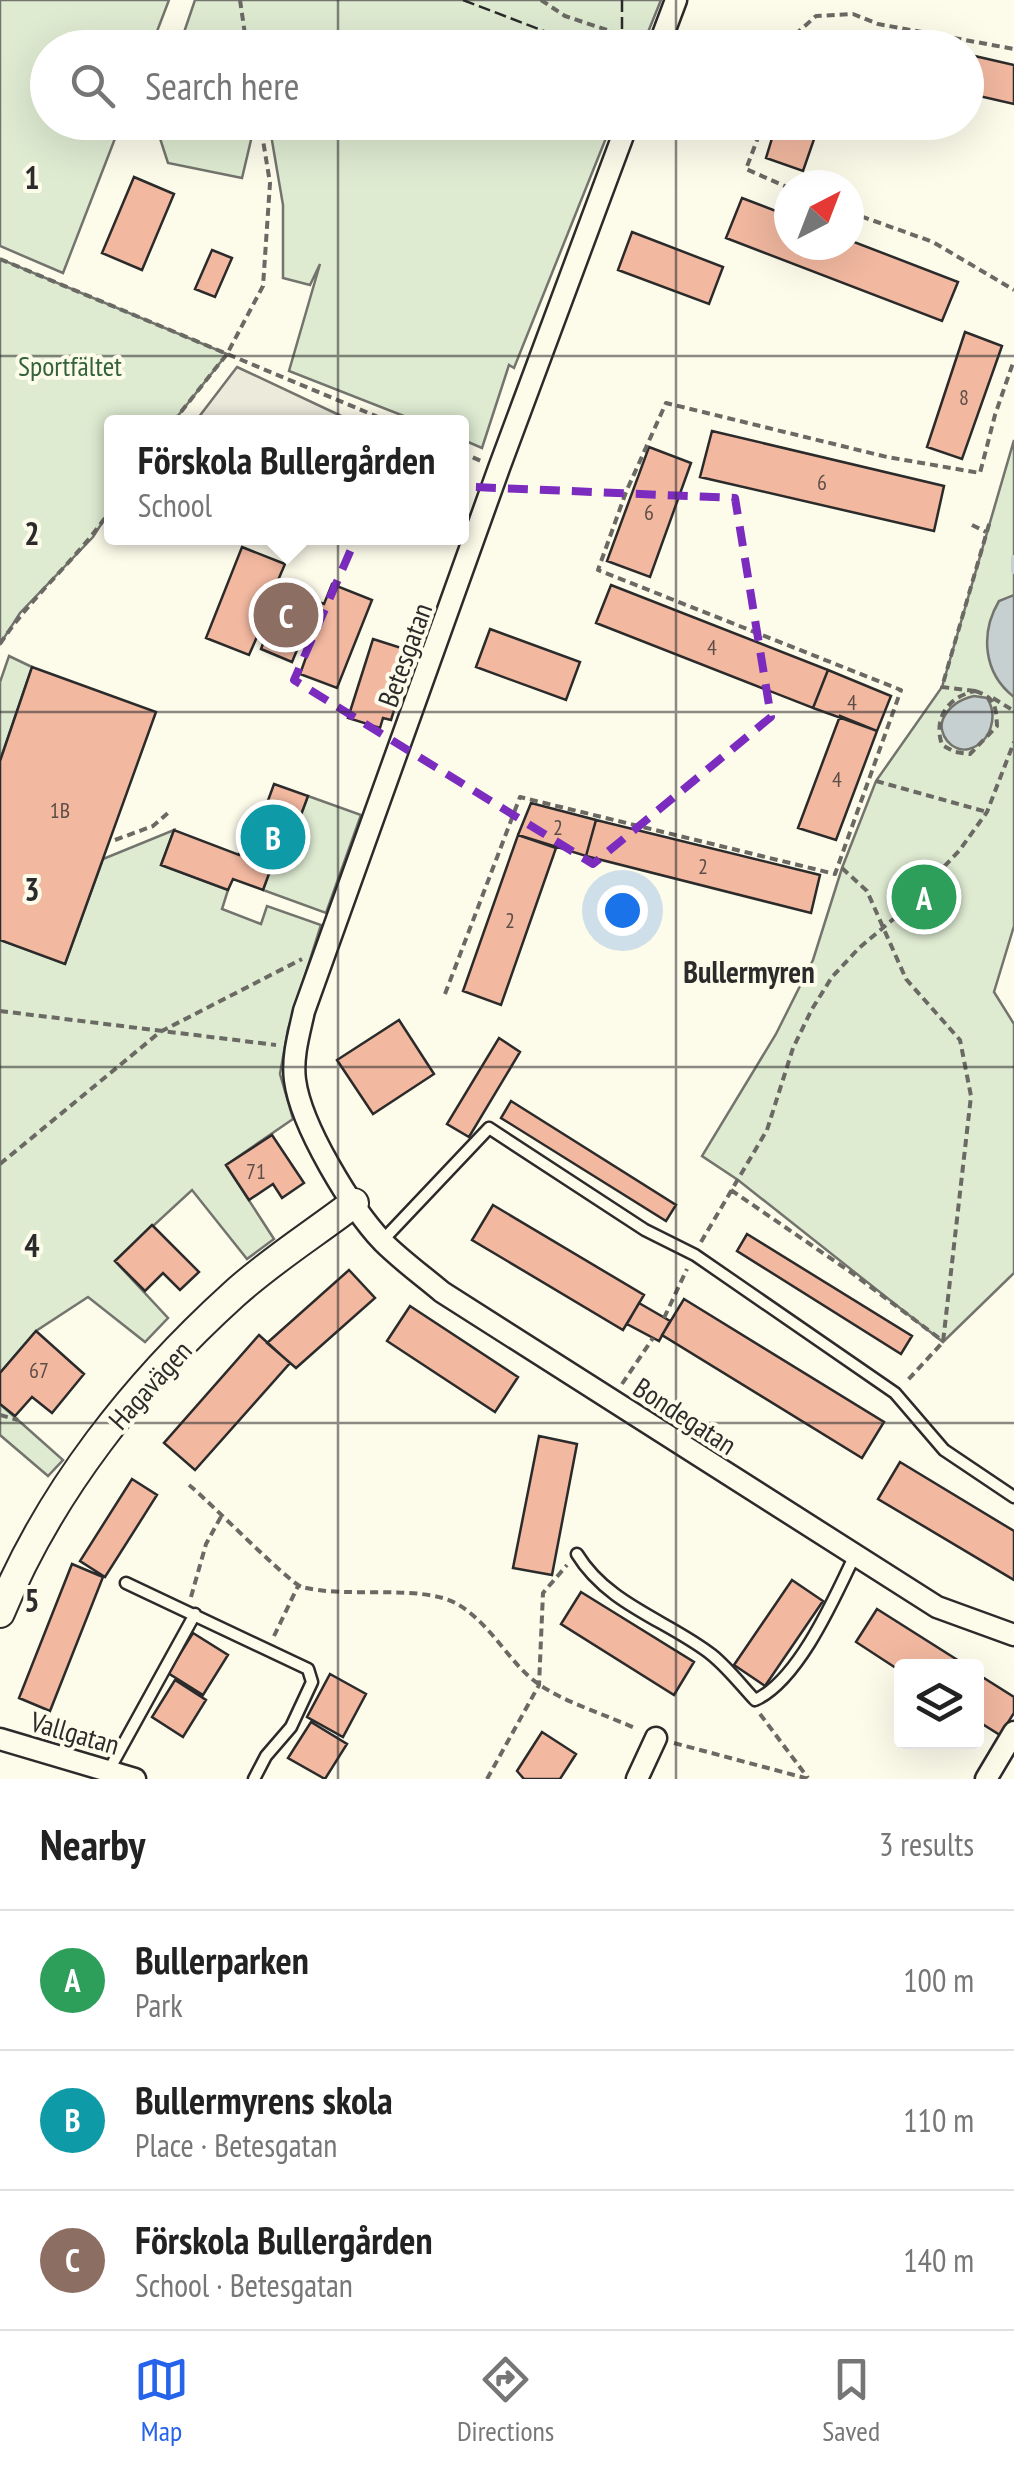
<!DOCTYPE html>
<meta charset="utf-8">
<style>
:root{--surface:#fff;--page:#f6f6f6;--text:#222;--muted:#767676;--line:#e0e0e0;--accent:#2563eb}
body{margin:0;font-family:"PT Sans Narrow",sans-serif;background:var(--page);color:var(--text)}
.controls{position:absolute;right:30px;bottom:30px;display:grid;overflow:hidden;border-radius:10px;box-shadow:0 10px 40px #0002}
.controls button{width:90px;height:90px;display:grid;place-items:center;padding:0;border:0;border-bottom:2px solid var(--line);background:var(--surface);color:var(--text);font:50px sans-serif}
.compass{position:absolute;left:774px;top:170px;width:90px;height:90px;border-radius:50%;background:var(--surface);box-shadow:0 10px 40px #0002;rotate:42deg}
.you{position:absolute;left:622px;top:910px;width:35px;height:35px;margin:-25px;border:8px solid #fff;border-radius:50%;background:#1a73e8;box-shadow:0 0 0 15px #1a73e833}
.badge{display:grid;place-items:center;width:65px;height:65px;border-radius:50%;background:var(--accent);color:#fff;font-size:32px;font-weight:700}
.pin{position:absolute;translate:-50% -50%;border:5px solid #fff;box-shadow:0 2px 10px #0006}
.popup{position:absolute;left:104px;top:415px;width:365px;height:130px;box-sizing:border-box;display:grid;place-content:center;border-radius:10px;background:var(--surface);filter:drop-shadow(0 2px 8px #0005);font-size:32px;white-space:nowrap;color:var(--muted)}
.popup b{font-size:38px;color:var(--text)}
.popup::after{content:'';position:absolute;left:50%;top:100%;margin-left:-20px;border:20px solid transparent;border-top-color:var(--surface)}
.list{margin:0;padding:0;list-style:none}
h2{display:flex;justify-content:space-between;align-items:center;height:130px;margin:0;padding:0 40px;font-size:42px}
h2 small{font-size:32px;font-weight:400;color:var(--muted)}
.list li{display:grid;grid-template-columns:65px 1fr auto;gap:30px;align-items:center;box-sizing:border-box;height:140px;padding:0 40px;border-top:2px solid var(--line)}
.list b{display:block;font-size:38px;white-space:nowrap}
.list p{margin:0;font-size:32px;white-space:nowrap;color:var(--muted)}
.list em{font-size:32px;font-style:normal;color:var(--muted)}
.icon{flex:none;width:55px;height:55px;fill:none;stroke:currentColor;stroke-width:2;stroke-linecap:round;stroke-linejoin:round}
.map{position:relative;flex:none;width:1014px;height:1779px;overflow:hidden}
.search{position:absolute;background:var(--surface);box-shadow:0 10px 40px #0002;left:30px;right:30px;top:30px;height:110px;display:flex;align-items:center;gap:25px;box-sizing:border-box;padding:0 35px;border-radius:55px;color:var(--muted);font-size:38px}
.sheet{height:550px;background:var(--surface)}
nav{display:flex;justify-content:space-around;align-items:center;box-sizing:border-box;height:140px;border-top:2px solid var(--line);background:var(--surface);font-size:28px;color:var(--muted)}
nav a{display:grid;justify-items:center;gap:5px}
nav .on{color:var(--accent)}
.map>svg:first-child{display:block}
.green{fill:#deebd1;stroke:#74746e;stroke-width:2.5}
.parking{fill:#eceadb;stroke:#74746e;stroke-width:2.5}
.water{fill:#c7d0d0;stroke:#74746e;stroke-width:2.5}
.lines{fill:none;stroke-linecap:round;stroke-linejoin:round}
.stream{stroke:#c7d0d0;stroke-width:6}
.building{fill:#f2b8a0;stroke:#2b2b2b;stroke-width:2.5}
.lane-casing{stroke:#2b2b2b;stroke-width:15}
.street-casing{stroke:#2b2b2b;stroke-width:25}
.secondary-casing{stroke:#2b2b2b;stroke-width:32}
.path{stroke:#6a6964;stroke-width:4;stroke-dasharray:8 5;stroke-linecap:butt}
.lane{stroke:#fdfbea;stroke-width:10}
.street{stroke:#fdfbea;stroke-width:20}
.secondary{stroke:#fdfbea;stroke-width:28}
.fence{stroke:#2b2b2b;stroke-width:2.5;stroke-dasharray:12 5;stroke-linecap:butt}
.marked{fill:none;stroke:#7b2cbf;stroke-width:8;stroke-dasharray:20 12;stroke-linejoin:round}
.grid{fill:none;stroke:#2b2b2b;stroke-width:2.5;stroke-opacity:0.55}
.labels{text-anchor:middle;stroke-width:8;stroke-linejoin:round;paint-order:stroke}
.number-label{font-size:22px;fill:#5d4e48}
.park-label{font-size:28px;fill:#34623c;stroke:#fdfbea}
.street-label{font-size:28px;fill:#2b2b2b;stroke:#fdfbea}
.neighbourhood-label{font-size:30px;font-weight:bold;fill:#2b2b2b;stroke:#fdfbea}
.grid-label{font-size:32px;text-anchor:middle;font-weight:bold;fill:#2b2b2b;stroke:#fdfbea;stroke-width:8;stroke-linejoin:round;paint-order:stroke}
</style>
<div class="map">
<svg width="1014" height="1779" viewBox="0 0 1014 1779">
<rect width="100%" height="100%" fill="#fdfbea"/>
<!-- green -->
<path class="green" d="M0,0H169L151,47L48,48V122L121,123L63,273L0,246Z
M195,0H661L642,47H179Z
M155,123H255L242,178L168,163Z
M269,123H612L514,368L509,365L482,448L461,439V422H419L289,371L320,264L310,285L283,278V205Z
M0,259L227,354L173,422H111V509L93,537L20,613L0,644Z
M1014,440V926L994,992L1014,1024V1273L943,1342L738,1180L702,1156L776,1034L813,960L842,868L876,781L942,687Z
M9,656L32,667L0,761V682Z
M308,796L361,815L326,913L263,890L274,860L283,862Z
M174,830L161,865L228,890L222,909L261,924L267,906L321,925L288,1029L280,1074L293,1119L226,1165L274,1239L247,1259L192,1190L115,1261L168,1318L145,1342L88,1297L36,1331L0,1373V940L65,964L103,859Z
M0,1404L63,1460L48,1476L0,1435Z"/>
<!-- parking -->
<path class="parking" d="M237,367L354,422H195Z"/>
<!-- water -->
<path class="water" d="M1014,595V697C983,673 980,633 999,601Z
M974,696L987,698C998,715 992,742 969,749C952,753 937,734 943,719C949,706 961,699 974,696Z"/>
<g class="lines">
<!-- stream -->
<path class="stream" d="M1014,558V571"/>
</g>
<!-- building -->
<path class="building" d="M877,34L938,48H874Z
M966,54L1014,65V104L966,93Z
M777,122H820L803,171L766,158Z
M134,177L174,194L142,270L102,253Z
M742,198L789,216V245H849V240L958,282L942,321L726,238Z
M632,232L723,267L709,304L618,270Z
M212,250L232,258L215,297L195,289Z
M965,332L1002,346L962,459L927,447Z
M712,431L944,486L934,531L700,477Z
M649,447L691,463L650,577L607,561Z
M242,547L285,564L276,585L324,604L332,584L372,600L337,688L300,674L309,649L299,645L292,662L261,649L267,633L260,630L249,655L206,638Z
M611,585L828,670L813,708L596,623Z
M490,629L580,662L566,700L476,667Z
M373,639L414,652L407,673L399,671L391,696L398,698L391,720L383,718L380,728L348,718Z
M32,667L156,712L65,964L0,940V761Z
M828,670L891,696L877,731L813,708Z
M840,716L877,731L836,840L798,828Z
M274,784L308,796L283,863L274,860L263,890L233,879L228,890L161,865L174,830L239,855L243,844L251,847Z
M531,803L596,820L586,856L518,835Z
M596,820L820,875L811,913L586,856Z
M518,835L556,848L501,1005L463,991Z
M399,1020L434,1074L373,1114L337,1060Z
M499,1038L520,1052L469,1137L447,1124Z
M511,1101L676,1205L666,1221L501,1118Z
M272,1135L304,1183L282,1198L273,1184L249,1200L226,1165Z
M493,1205L644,1295L623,1330L472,1240Z
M152,1225L199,1272L180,1290L163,1273L145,1291L115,1261Z
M747,1234L912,1336L901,1354L737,1251Z
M349,1270L375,1298L296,1368L267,1343Z
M684,1299L884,1422L862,1458L662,1335Z
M639,1303L670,1321L659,1341L627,1324Z
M410,1306L518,1377L495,1412L387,1341Z
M36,1331L84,1374L52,1413L32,1397L15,1416L0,1404V1373Z
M259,1335L290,1363L195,1470L164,1443Z
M539,1436L577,1444L552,1575L513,1568Z
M900,1462L1014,1531V1580L878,1499Z
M132,1479L157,1495L105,1577L80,1561Z
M72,1564L103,1577L50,1711L19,1698Z
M792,1580L823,1601L765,1686L734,1665Z
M581,1592L694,1662L674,1695L561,1624Z
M877,1609L967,1666H902V1672L856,1642Z
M193,1633L228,1655L203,1695L168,1673Z
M976,1673L1014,1697V1713L1000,1735L976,1720Z
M330,1674L366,1694L343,1737L307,1717Z
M175,1680L206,1700L183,1737L152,1717Z
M311,1722L347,1744L325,1779L288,1758Z
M542,1732L576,1754L560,1779H524L517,1771Z"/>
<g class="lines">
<defs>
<path id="lane" d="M382,1241L489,1128L645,1230L695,1255L895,1393L944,1450L1014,1497
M577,1554C608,1605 669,1621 712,1655C728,1668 741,1685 755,1700C798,1681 834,1599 854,1557
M126,1583L308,1669L312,1682L291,1727L266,1756L254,1779
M109,1770L195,1614"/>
<path id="street" d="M658,48L676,0
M628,122L499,468L304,1011C299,1034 292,1057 295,1080C301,1126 351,1208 383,1242C401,1260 423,1276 442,1292L937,1607L1014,1635
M0,1739L135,1779
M637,1779L656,1738
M986,1779L1014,1732"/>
<path id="secondary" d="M0,1613C50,1491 136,1383 233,1295C270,1261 315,1233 354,1203"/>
</defs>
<!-- lane casing -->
<use href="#lane" class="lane-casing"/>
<!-- street casing -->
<use href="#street" class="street-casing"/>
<!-- secondary casing -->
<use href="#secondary" class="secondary-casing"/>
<!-- path -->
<path class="path" d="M240,0L247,48
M541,0L565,16L637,40
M792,48L797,33L816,16L853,14L878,24L1014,49
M764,122L746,169L789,188
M849,212L933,242L1014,290
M0,259L390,422
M173,422L227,354L263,286L270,183L260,122
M461,452L481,461
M972,525L986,532
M0,644C32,595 79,558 111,509
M975,691L942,687L990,521
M975,691C995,697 996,706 997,726L970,754L955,752L942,745C933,718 948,697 975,691Z
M993,698L1014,711
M876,781L987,812
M115,840L153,826L169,812
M842,868L867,891L906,979L960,1040L971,1096L943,1342L906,1382
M445,994L520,797L835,874L901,690L598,570L626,492L666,403L887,457L980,473L995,415L1014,360
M0,1011L276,1045
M0,1164L160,1032L302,959
M731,1190L852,1273L943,1341
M701,1242L767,1130L793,1048L812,1009L832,977L859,948L897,916L959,851L987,812L1014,742
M664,1318L687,1269
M622,1384L653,1338
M0,1415L18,1420
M189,1485C208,1500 290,1584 302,1587C347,1599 424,1583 459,1605C493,1626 511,1666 540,1685C564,1702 609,1716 637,1729
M191,1597L206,1544L223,1513
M274,1636L298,1586
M760,1714L808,1778
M674,1743L809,1779
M487,1779L539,1685L543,1593L567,1565"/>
<!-- lane -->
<use href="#lane" class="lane"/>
<!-- street -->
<use href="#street" class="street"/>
<!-- secondary -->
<use href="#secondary" class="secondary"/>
<!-- fence -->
<path class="fence" d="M463,0L588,48
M622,0V48"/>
</g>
<!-- marked area -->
<path class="marked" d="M380,483L735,498L771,717L593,864L294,680Z"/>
<!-- grid -->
<path class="grid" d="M338,0V48M676,0V48M338,122V1779M676,122V1779M0,356H1014M0,712H1014M0,1067H1014M0,1423H1014"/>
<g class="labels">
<!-- number labels -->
<g class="number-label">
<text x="964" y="405">8</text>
<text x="822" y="490">6</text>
<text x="649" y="520">6</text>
<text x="712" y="655">4</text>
<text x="852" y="710">4</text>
<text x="837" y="787">4</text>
<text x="60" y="818">1B</text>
<text x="558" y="835">2</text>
<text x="703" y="874">2</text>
<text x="510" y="928">2</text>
<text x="256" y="1179">71</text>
<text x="39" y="1378">67</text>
</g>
<!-- park labels -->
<g class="park-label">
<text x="70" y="376">Sportfältet</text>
</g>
<!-- street labels -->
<g class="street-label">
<text transform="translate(405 655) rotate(-70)" y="10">Betesgatan</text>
<text transform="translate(150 1385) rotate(-48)" y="10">Hagavägen</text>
<text transform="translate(685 1416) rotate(33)" y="10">Bondegatan</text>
<text transform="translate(75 1733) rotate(16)" y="10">Vallgatan</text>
</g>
<!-- neighbourhood labels -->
<g class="neighbourhood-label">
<text x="749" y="983">Bullermyren</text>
</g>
</g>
<g class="grid-label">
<text x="32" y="189">1</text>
<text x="32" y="545">2</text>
<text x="32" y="901">3</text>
<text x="32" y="1257">4</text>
<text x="32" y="1612">5</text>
</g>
</svg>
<div class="controls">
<button><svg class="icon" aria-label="layers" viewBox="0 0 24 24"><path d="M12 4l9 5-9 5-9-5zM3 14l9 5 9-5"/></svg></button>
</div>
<svg class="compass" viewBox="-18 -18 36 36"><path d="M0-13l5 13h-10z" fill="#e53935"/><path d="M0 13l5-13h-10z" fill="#767676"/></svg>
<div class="you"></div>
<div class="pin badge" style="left:924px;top:897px;background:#2e9e5b">A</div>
<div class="pin badge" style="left:273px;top:837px;background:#0f9aa8">B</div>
<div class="pin badge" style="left:286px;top:615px;background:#8d6e63">C</div>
<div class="popup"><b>Förskola Bullergården</b>School</div>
<div class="search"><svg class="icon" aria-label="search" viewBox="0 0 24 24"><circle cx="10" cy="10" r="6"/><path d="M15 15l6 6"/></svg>Search here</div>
</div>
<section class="sheet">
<h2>Nearby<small>3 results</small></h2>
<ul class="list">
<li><span class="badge" style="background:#2e9e5b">A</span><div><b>Bullerparken</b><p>Park</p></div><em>100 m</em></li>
<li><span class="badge" style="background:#0f9aa8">B</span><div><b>Bullermyrens skola</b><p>Place · Betesgatan</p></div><em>110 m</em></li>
<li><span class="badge" style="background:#8d6e63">C</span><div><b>Förskola Bullergården</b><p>School · Betesgatan</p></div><em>140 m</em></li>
</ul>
</section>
<nav>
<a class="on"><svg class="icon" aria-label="map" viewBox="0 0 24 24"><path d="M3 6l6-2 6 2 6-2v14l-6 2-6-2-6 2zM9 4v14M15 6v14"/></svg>Map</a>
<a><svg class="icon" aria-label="directions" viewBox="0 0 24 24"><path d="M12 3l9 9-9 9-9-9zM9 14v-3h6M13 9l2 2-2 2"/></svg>Directions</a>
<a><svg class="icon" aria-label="saved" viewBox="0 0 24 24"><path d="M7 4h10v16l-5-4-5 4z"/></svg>Saved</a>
</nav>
